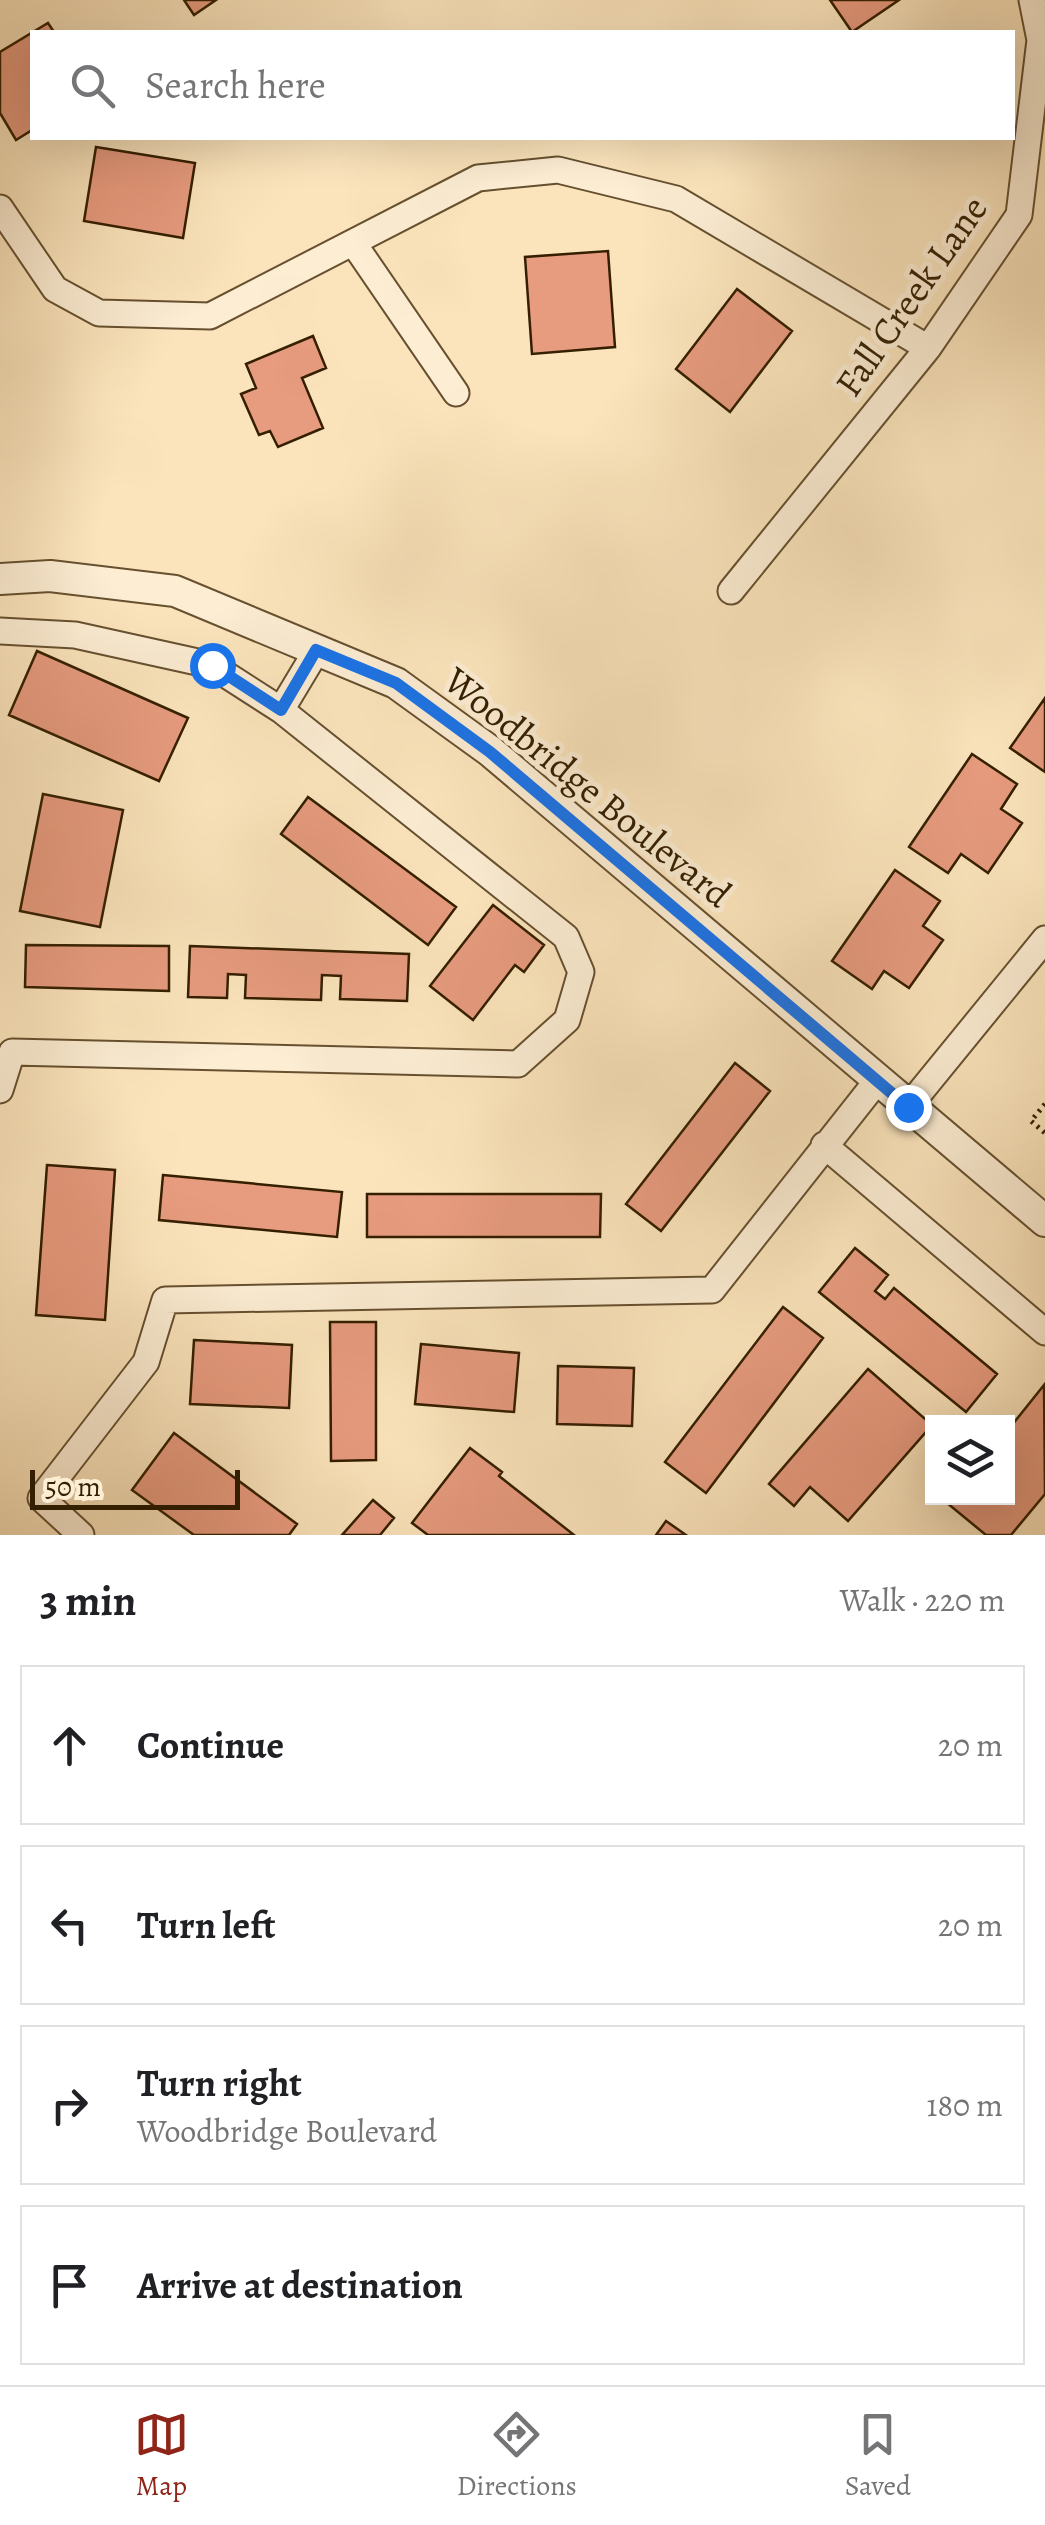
<!DOCTYPE html>
<meta charset="utf-8">
<style>
:root{--surface:#fff;--page:#f2f2f2;--text:#202124;--muted:#757577;--line:#e0e0e0;--accent:#8f2418}
body{margin:0;font-family:Alegreya,serif;background:var(--page);color:var(--text)}
.controls{position:absolute;right:30px;bottom:30px;display:grid;overflow:hidden;border-radius:0px;box-shadow:0 10px 40px #0002}
.controls button{width:90px;height:90px;display:grid;place-items:center;padding:0;border:0;border-bottom:2px solid var(--line);background:var(--surface);color:var(--text);font:50px sans-serif}
.scale{position:absolute;left:30px;bottom:25px;width:210px;box-sizing:border-box;padding-left:10px;border:5px solid #341f00;border-top:0;font-size:28px;line-height:35px;white-space:nowrap;color:#341f00;-webkit-text-stroke:8px #fcedd3;paint-order:stroke}
.stop{position:absolute;width:30px;height:30px;margin:-22px;border:8px solid #1a73e8;border-radius:50%;background:#fff}
.stop.end{background:#1a73e8;border-color:#fff;box-shadow:0 2px 10px #0008}
.list{margin:0;padding:0;list-style:none}
h2{display:flex;justify-content:space-between;align-items:center;height:130px;margin:0;padding:0 40px;font-size:42px}
h2 small{font-size:32px;font-weight:400;color:var(--muted)}
.list li{display:grid;grid-template-columns:65px 1fr auto;gap:30px;align-items:center;box-sizing:border-box;height:160px;margin:0 20px 20px;padding:0 20px;border:2px solid var(--line);border-radius:0px}
.list b{display:block;font-size:38px;white-space:nowrap}
.list p{margin:0;font-size:32px;white-space:nowrap;color:var(--muted)}
.list em{font-size:32px;font-style:normal;color:var(--muted)}
.icon{flex:none;width:55px;height:55px;fill:none;stroke:currentColor;stroke-width:2;stroke-linecap:round;stroke-linejoin:round}
.map{position:relative;flex:none;width:1045px;height:1535px;overflow:hidden}
.search{position:absolute;background:var(--surface);box-shadow:0 10px 40px #0002;left:30px;right:30px;top:30px;height:110px;display:flex;align-items:center;gap:25px;box-sizing:border-box;padding:0 35px;border-radius:0px;color:var(--muted);font-size:38px}
.sheet{height:850px;background:var(--surface)}
nav{display:flex;justify-content:space-around;align-items:center;box-sizing:border-box;height:140px;border-top:2px solid var(--line);background:var(--surface);font-size:28px;color:var(--muted)}
nav a{display:grid;justify-items:center;gap:5px}
nav .on{color:var(--accent)}
.map>svg:first-child{display:block}
.building{fill:#e79b7f;stroke:#341f00;stroke-width:2.5}
.lines{fill:none;stroke-linecap:round;stroke-linejoin:round}
.minor-casing{stroke:#66502f;stroke-width:29}
.tertiary-casing{stroke:#66502f;stroke-width:34}
.path{stroke:#341f00;stroke-width:5;stroke-dasharray:2.5 5;stroke-linecap:butt}
.minor{stroke:#fcedd3;stroke-width:25}
.tertiary{stroke:#fcedd3;stroke-width:30}
.route{stroke:#1a73e8;stroke-width:12}
.labels{text-anchor:middle;stroke-width:10;stroke-linejoin:round;paint-order:stroke}
.street-label{font-size:38px;fill:#341f00;stroke:#fcedd3}
</style>
<div class="map">
<svg width="1045" height="1535" viewBox="0 0 1045 1535">
<rect width="100%" height="100%" fill="#fbe4bc"/>
<filter id="stains"><feTurbulence type="fractalNoise" baseFrequency=".002" numOctaves="4"/><feColorMatrix values="0 0 0 0 .2 0 0 0 0 .09 0 0 0 0 .02 0 0 0 .5 -.17"/></filter>
<radialGradient id="worn" r=".72"><stop offset=".6" stop-color="#630" stop-opacity="0"/><stop offset="1" stop-color="#630" stop-opacity=".3"/></radialGradient>
<!-- building -->
<path class="building" d="M184,0H216L194,15Z
M830,0H899L852,32Z
M48,23L54,32H32V130L16,140L0,113V52Z
M96,147L195,163L183,238L84,221Z
M608,251L615,347L532,354L525,257Z
M737,289L792,331L730,412L676,369Z
M313,336L326,368L302,378L323,428L278,447L270,431L259,435L241,394L256,388L246,364Z
M37,651L188,718L159,781L9,715Z
M1045,698V772L1010,748Z
M972,754L1017,784L1001,809L1022,823L988,873L961,854L948,873L909,847Z
M43,794L123,810L100,927L20,911Z
M308,797L456,907L428,945L281,834Z
M895,870L940,901L923,926L943,940L909,988L884,971L872,989L832,961Z
M493,905L544,945L524,972L515,965L473,1020L430,986Z
M26,945L169,946V991L25,987Z
M190,946L409,954L407,1001L340,999L341,976L322,975L321,1000L245,998L246,975L228,974L227,998L188,997Z
M735,1063L770,1091L661,1231L626,1204Z
M47,1165L115,1170L105,1320L36,1315Z
M163,1175L342,1192L337,1237L159,1220Z
M367,1194H601L600,1237H367Z
M855,1248L888,1275L875,1291L885,1299L894,1288L997,1374L966,1412L819,1292Z
M783,1307L823,1338L706,1493L665,1462Z
M330,1322H376V1460L331,1461Z
M194,1340L292,1345L289,1408L190,1404Z
M421,1344L519,1353L514,1412L415,1404Z
M558,1366L634,1368L632,1426L557,1424Z
M868,1369L932,1425L848,1521L810,1487L794,1506L769,1484Z
M1044,1385L1045,1494L1011,1535H986L947,1503L952,1498H1008V1430Z
M174,1433L297,1524L289,1535H194L132,1490Z
M470,1448L502,1472L499,1476L574,1535H428L412,1523Z
M373,1500L394,1518L380,1535H342Z
M666,1521L686,1535H656Z"/>
<g class="lines">
<defs>
<path id="minor" d="M0,208L55,289L99,313L210,316L478,178L558,170L676,199L928,348
M354,244L456,393
M731,591L928,348L1019,215L1040,40L1032,0
M0,631L75,635L211,665L281,710L566,937L581,972L567,1020L518,1064L12,1052L0,1090
M281,710L317,650
M908,1107L1045,939
M824,1145L1045,1332
M81,1535L41,1498L146,1362L165,1300L712,1290L877,1081"/>
<path id="tertiary" d="M0,579L50,576L175,591L396,683L490,751L1045,1221"/>
</defs>
<!-- minor casing -->
<use href="#minor" class="minor-casing"/>
<!-- tertiary casing -->
<use href="#tertiary" class="tertiary-casing"/>
<!-- path -->
<path class="path" d="M1045,1104L1031,1121L1045,1133"/>
<!-- minor -->
<use href="#minor" class="minor"/>
<!-- tertiary -->
<use href="#tertiary" class="tertiary"/>
</g>
<g class="lines">
<!-- route -->
<path class="route" d="M212,665L281,710L316,650L396,683L490,752L908,1107"/>
</g>
<g class="labels">
<!-- street labels -->
<g class="street-label">
<text transform="translate(911 296) rotate(-55)" y="13">Fall Creek Lane</text>
<text transform="translate(588 787) rotate(39)" y="13">Woodbridge Boulevard</text>
</g>
</g>
<rect width="100%" height="100%" filter="url(#stains)"/>
<rect width="100%" height="100%" fill="url(#worn)"/>
</svg>
<div class="controls">
<button><svg class="icon" aria-label="layers" viewBox="0 0 24 24"><path d="M12 4l9 5-9 5-9-5zM3 14l9 5 9-5"/></svg></button>
</div>
<div class="scale">50 m</div>
<div class="stop" style="left:212px;top:665px"></div>
<div class="stop end" style="left:908px;top:1107px"></div>
<div class="search"><svg class="icon" aria-label="search" viewBox="0 0 24 24"><circle cx="10" cy="10" r="6"/><path d="M15 15l6 6"/></svg>Search here</div>
</div>
<section class="sheet">
<h2>3 min<small>Walk · 220 m</small></h2>
<ul class="list">
<li><svg class="icon" aria-label="ahead" viewBox="0 0 24 24"><path d="M12 20V5M6 11l6-6 6 6"/></svg><div><b>Continue</b></div><em>20 m</em></li>
<li><svg class="icon" aria-label="left" viewBox="0 0 24 24"><path d="M17 20v-9H6M10 6l-5 5 5 5"/></svg><div><b>Turn left</b></div><em>20 m</em></li>
<li><svg class="icon" aria-label="right" viewBox="0 0 24 24"><path d="M7 20v-9h11M14 6l5 5-5 5"/></svg><div><b>Turn right</b><p>Woodbridge Boulevard</p></div><em>180 m</em></li>
<li><svg class="icon" aria-label="arrive" viewBox="0 0 24 24"><path d="M6 21V4h12l-3 4 3 4H6"/></svg><div><b>Arrive at destination</b></div></li>
</ul>
</section>
<nav>
<a class="on"><svg class="icon" aria-label="map" viewBox="0 0 24 24"><path d="M3 6l6-2 6 2 6-2v14l-6 2-6-2-6 2zM9 4v14M15 6v14"/></svg>Map</a>
<a><svg class="icon" aria-label="directions" viewBox="0 0 24 24"><path d="M12 3l9 9-9 9-9-9zM9 14v-3h6M13 9l2 2-2 2"/></svg>Directions</a>
<a><svg class="icon" aria-label="saved" viewBox="0 0 24 24"><path d="M7 4h10v16l-5-4-5 4z"/></svg>Saved</a>
</nav>
